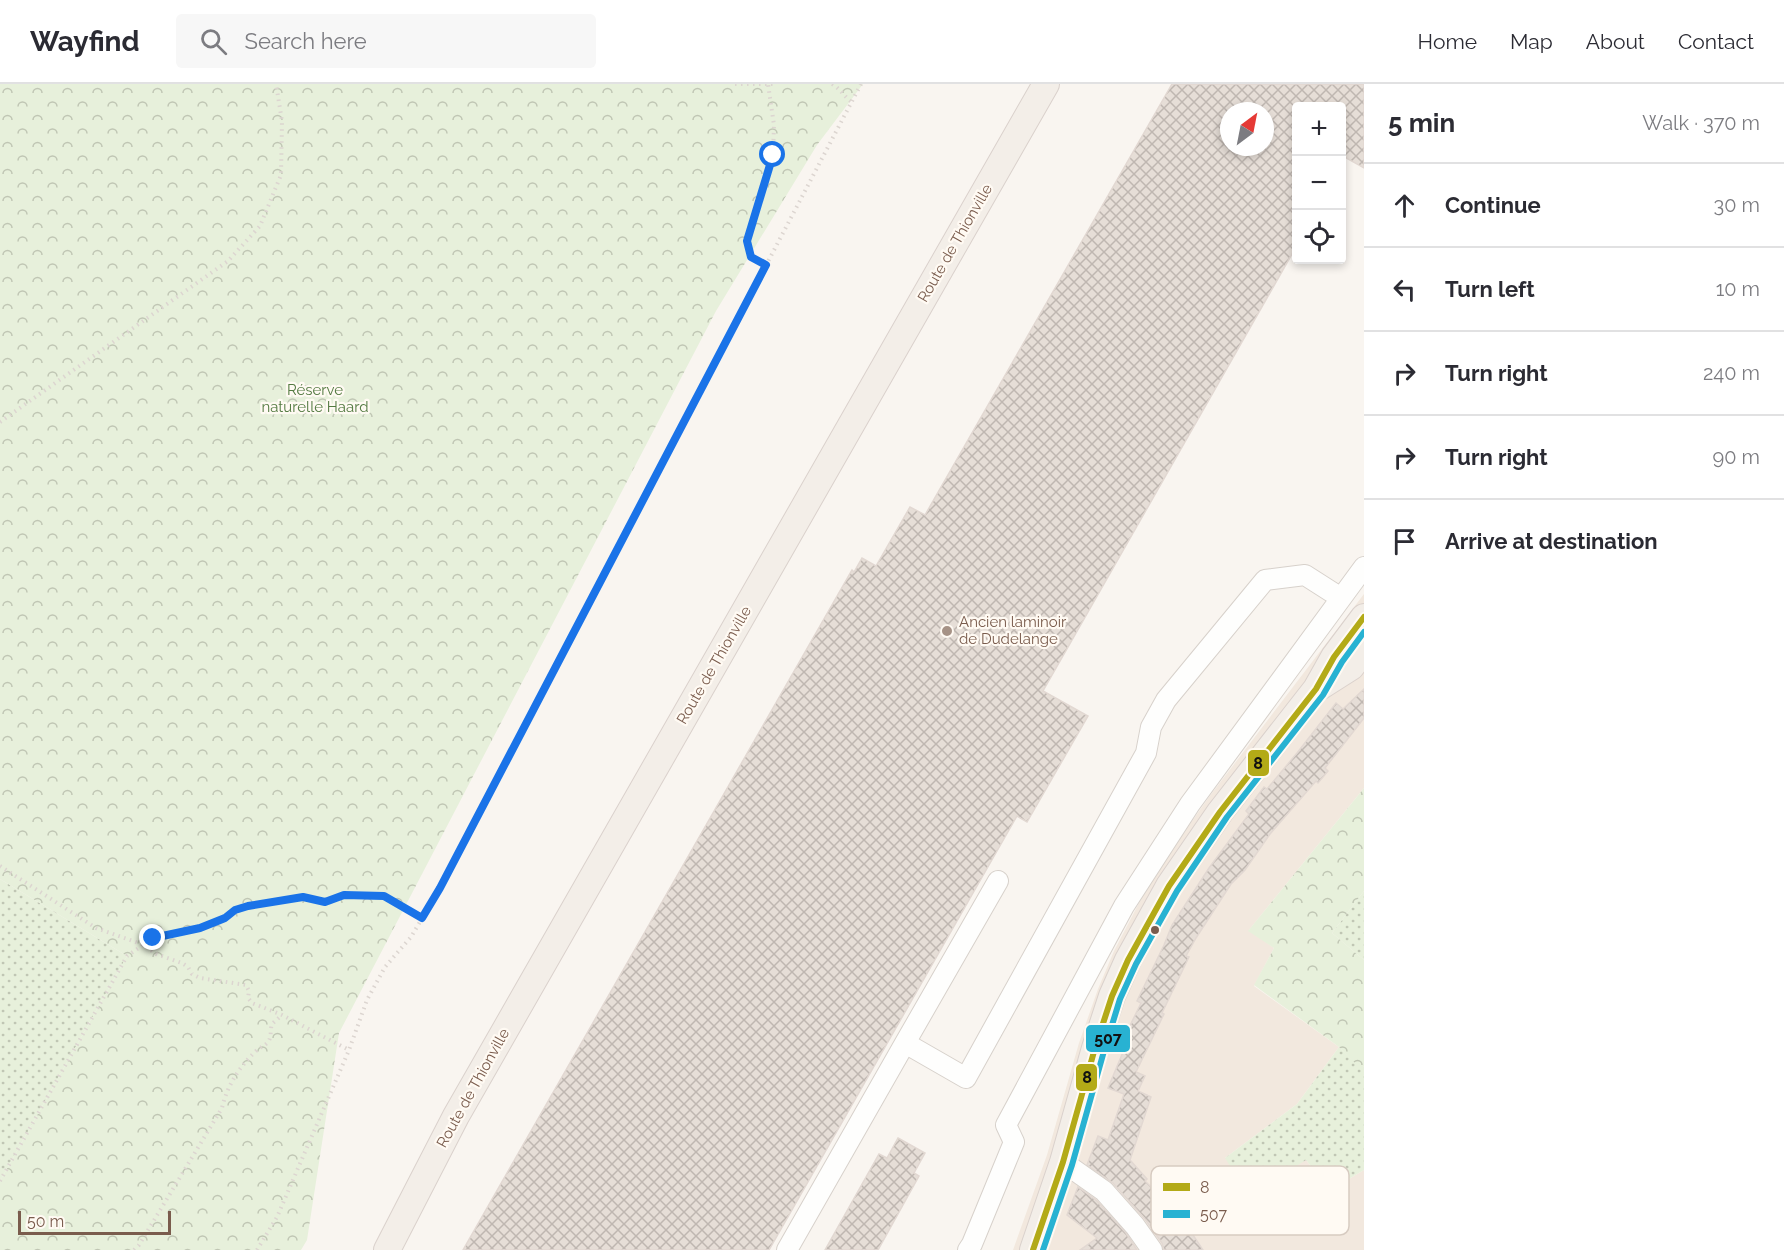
<!DOCTYPE html>
<meta charset="utf-8">
<style>
:root{--surface:#fff;--page:#f7f7f7;--text:#2b2b33;--muted:#7c7c81;--line:#e1e1e2}
body{margin:0;font-family:Raleway,sans-serif;background:var(--page);color:var(--text)}
.controls{position:absolute;right:18px;top:18px;display:grid;overflow:hidden;border-radius:6px;box-shadow:0 3px 9px #0003}
.controls button{width:54px;height:54px;display:grid;place-items:center;padding:0;border:0;border-bottom:2px solid var(--line);background:var(--surface);color:var(--text);font:30px sans-serif}
.compass{position:absolute;left:1220px;top:18px;width:54px;height:54px;border-radius:50%;background:var(--surface);box-shadow:0 3px 9px #0003;rotate:32deg}
.scale{position:absolute;left:18px;bottom:15px;width:153px;box-sizing:border-box;padding-left:6px;border:3px solid #7a5c4d;border-top:0;font-size:16px;line-height:21px;white-space:nowrap;color:#7a5c4d;-webkit-text-stroke:4px #fffaf3;paint-order:stroke}
.stop{position:absolute;width:18px;height:18px;margin:-14px;border:4px solid #1a73e8;border-radius:50%;background:#fff}
.stop.end{background:#1a73e8;border-color:#fff;box-shadow:0 2px 6px #0008}
.list{margin:0;padding:0;list-style:none}
h2{display:flex;justify-content:space-between;align-items:center;height:78px;margin:0;padding:0 24px;font-size:26px}
h2 small{font-size:20px;font-weight:400;color:var(--muted)}
.list li{display:grid;grid-template-columns:39px 1fr auto;gap:18px;align-items:center;box-sizing:border-box;height:84px;padding:0 24px;border-top:2px solid var(--line)}
.list b{display:block;font-size:22px;white-space:nowrap}
.list em{font-size:20px;font-style:normal;color:var(--muted)}
.icon{flex:none;width:33px;height:33px;fill:none;stroke:currentColor;stroke-width:2;stroke-linecap:round;stroke-linejoin:round}
.map{position:relative;flex:none;width:1364px;height:1166px;overflow:hidden}
header{display:flex;align-items:center;gap:36px;box-sizing:border-box;height:84px;padding:0 30px;background:var(--surface);border-bottom:2px solid var(--line)}
header strong{font-size:28px}
nav{display:flex;gap:33px;margin-inline-start:auto;font-size:21px}
.search{width:420px;height:54px;background:var(--page);display:flex;align-items:center;gap:15px;box-sizing:border-box;padding:0 21px;border-radius:6px;color:var(--muted);font-size:22px}
main{display:flex}
aside{flex:1;background:var(--surface)}
.map>svg:first-child{display:block}
.residential{fill:#f2e8de}
.grass{fill:url(#grass-dots)}
.forest{fill:url(#forest-crowns)}
.building{fill:url(#building-cross-hatch);stroke:#e2d8d2;stroke-width:1.5;fill-rule:evenodd}
.lines{fill:none;stroke-linecap:round;stroke-linejoin:round}
.minor-casing{stroke:#d7d1cb;stroke-width:22}
.major-casing{stroke:#dad1cc;stroke-width:28}
.path{stroke:#dcd5d0;stroke-width:4;stroke-dasharray:1.5 4.5;stroke-linecap:butt}
.minor{stroke:#fefefd;stroke-width:20}
.major{stroke:#f3eee8;stroke-width:26}
.bus-1-casing{stroke:#fffaf3;stroke-width:10}
.bus-2-casing{stroke:#fffaf3;stroke-width:10}
.bus-1{stroke:#b3aa17;stroke-width:6}
.bus-2{stroke:#28b2d2;stroke-width:6}
.route{stroke:#1a73e8;stroke-width:8}
.poi-dot{fill:#a69286;stroke:#fffaf3;stroke-width:2}
.bus-dot{fill:#7a5c4d;stroke:#fffaf3;stroke-width:2}
.labels{text-anchor:middle;stroke-width:4.5;stroke-linejoin:round;paint-order:stroke}
.street-label{font-size:15px;fill:#7a5c4d;stroke:#fffaf3}
.park-label{font-size:15px;fill:#537a41;stroke:#fffaf3}
.poi-label{font-size:15px;fill:#7a5c4d;stroke:#fffaf3;text-anchor:start}
.key{fill:#fffaf3;stroke:#d7cbc1;stroke-width:1.5}
.key-label{font-size:16px;fill:#7a5c4d}
.line-badge{stroke:#fffaf3;stroke-width:2}
.pale-badge-label{font-size:16px;text-anchor:middle;font-weight:bold;fill:#111}
</style>
<header>
<strong>Wayfind</strong>
<div class="search"><svg class="icon" aria-label="search" viewBox="0 0 24 24"><circle cx="10" cy="10" r="6"/><path d="M15 15l6 6"/></svg>Search here</div>
<nav><a>Home</a><a>Map</a><a>About</a><a>Contact</a></nav>
</header>
<main>
<div class="map">
<svg width="1364" height="1166" viewBox="0 0 1364 1166">
<defs>
<pattern id="grass-dots" width="8" height="8" patternUnits="userSpaceOnUse" patternTransform="scale(1.5)"><rect width="8" height="8" fill="#e7f0db"/><path d="M2 2h.1M6 6h.1" fill="none" stroke="#c0c6b4" stroke-width="1.8" stroke-linecap="round"/></pattern>
<pattern id="forest-crowns" width="20" height="18" patternUnits="userSpaceOnUse" patternTransform="scale(1.5)"><rect width="20" height="18" fill="#e7f0db"/><path d="M2 6a3 3 0 1 1 6 0M12 15a3 3 0 1 1 6 0" fill="none" stroke="#c0c6b4"/></pattern>
<pattern id="building-cross-hatch" width="8" height="8" patternUnits="userSpaceOnUse" patternTransform="scale(1.5)"><rect width="8" height="8" fill="#e6ded7"/><path d="M0 0l8 8M0 8l8-8" fill="none" stroke="#bfb7b1"/></pattern>
</defs>
<rect width="100%" height="100%" fill="#f9f5f0"/>
<!-- residential -->
<path class="residential" d="M1364,510V704L1249,846L1274,864L1254,902L1339,963L1297,1020L1225,1074L1306,1076L1330,1106L1364,1086V1166H1013L1047,1071L1079,959L1098,905L1114,867L1152,794L1209,713Z"/>
<!-- grass -->
<path class="grass" d="M0,795L127,872L0,1097Z
M1364,807V876L1332,849Z
M1339,963L1361,984L1364,982V1086L1330,1106L1306,1076L1249,1112L1225,1074L1297,1020Z"/>
<!-- forest -->
<path class="forest" d="M0,0H863L817,61L716,227L339,949L307,1156L301,1166H0V1097L127,872L0,795Z
M1364,704V807L1332,849L1364,876V982L1361,985L1339,963L1254,901L1274,864L1248,847Z"/>
<!-- building -->
<path class="building" d="M1172,0H1364V84L1341,71V22H1296V163L1043,607L1088,632L1027,738L1017,732L769,1166H463L852,486L854,488L862,474L876,482L910,423L925,431ZM1229,27H1265V63H1229Z
M1364,605V634L1325,684L1328,687L1318,699L1316,697L1270,750L1245,786L1231,800L1196,854L1186,872L1189,873L1162,929L1164,930L1136,988L1145,992L1138,1007L1151,1013L1130,1076L1147,1095L1145,1097L1181,1133L1203,1166H1164L1162,1159L1145,1135L1113,1099L1087,1081L1098,1052L1108,1056L1124,1010L1108,1004L1128,956L1124,954L1141,919L1137,917L1164,861L1172,841L1209,784L1249,730L1246,727L1264,703L1267,705L1297,669L1336,619L1343,625Z
M898,1054L925,1069L914,1089L919,1092L878,1166H825L879,1070L887,1074Z
M1078,1103L1096,1116L1126,1149L1137,1166H1080L1097,1154L1067,1131Z"/>
<g class="lines">
<defs>
<path id="minor" d="M905,959L998,797
M1063,1078L1104,1107L1135,1142L1152,1166
M787,1166L905,959L966,994L1146,669L1151,643L1166,616L1265,496L1305,491L1341,514
M968,1166L972,1160L1014,1058L1006,1041L1124,822L1190,720L1364,483"/>
<path id="major" d="M1318,604L1351,583L1364,566
M387,1166L456,1032L1046,0
M1033,1166L1063,1078L1095,964L1112,912L1128,876L1169,802L1220,728L1316,605L1334,573L1364,533"/>
</defs>
<!-- minor casing -->
<use href="#minor" class="minor-casing"/>
<!-- major casing -->
<use href="#major" class="major-casing"/>
<!-- path -->
<path class="path" d="M735,0H775
M832,0C841,5 844,13 852,18
M766,181L751,173L747,157L773,71L774,41L768,0
M0,338L228,177L260,142L281,91L282,37L276,0
M0,782L96,844L144,861L156,870L182,879L188,883L192,890L200,894L246,901L249,907L248,914L252,919L282,931L349,966
M0,1097L127,872L153,854L199,844L225,834L235,826L248,822L303,813L325,818L344,811L384,812L422,834
M134,1166L139,1161L222,1024C227,1002 239,983 256,967C260,963 265,962 268,958C272,953 270,945 272,940L282,931
M257,1166L277,1133L349,966L367,916L385,883L411,853L440,804L861,0"/>
<!-- minor -->
<use href="#minor" class="minor"/>
<!-- major -->
<use href="#major" class="major"/>
<defs>
<path id="bus-1" d="M1033,1166L1063,1078L1095,964L1112,912L1128,876L1169,802L1220,728L1316,605L1334,573L1364,533"/>
<path id="bus-2" d="M1043,1166L1072,1081L1104,967L1120,915L1136,880L1177,807L1227,733L1323,611L1342,578L1364,548"/>
</defs>
<!-- bus-1 casing -->
<use href="#bus-1" class="bus-1-casing"/>
<!-- bus-2 casing -->
<use href="#bus-2" class="bus-2-casing"/>
<!-- bus-1 -->
<use href="#bus-1" class="bus-1"/>
<!-- bus-2 -->
<use href="#bus-2" class="bus-2"/>
</g>
<g class="lines">
<!-- route -->
<path class="route" d="M153,854L200,844L225,834L235,826L248,822L303,813L325,818L344,811L384,812L422,834L440,804L766,181L751,173L747,157L773,71"/>
</g>
<!-- markers -->
<circle class="poi-dot" cx="947" cy="547" r="6"/>
<circle class="bus-dot" cx="1155" cy="846" r="5"/>
<g class="labels">
<!-- street labels -->
<g class="street-label">
<text transform="translate(955 159) rotate(-60)" y="5">Route de Thionville</text>
<text transform="translate(714 581) rotate(-60)" y="5">Route de Thionville</text>
<text transform="translate(473 1004) rotate(-61)" y="5">Route de Thionville</text>
</g>
<!-- park labels -->
<g class="park-label">
<text x="315" y="311">Réserve<tspan x="315" dy="17">naturelle Haard</tspan></text>
</g>
<!-- poi labels -->
<g class="poi-label">
<text x="959" y="543">Ancien laminoir<tspan x="959" dy="17">de Dudelange</tspan></text>
</g>
</g>
<!-- legend -->
<rect x="1151" y="1082" width="198" height="69" rx="9" class="key"/>
<rect x="1163" y="1099" width="27" height="8" fill="#b3aa17"/>
<rect x="1163" y="1126" width="27" height="8" fill="#28b2d2"/>
<g class="key-label">
<text x="1200" y="1109">8</text>
<text x="1200" y="1136">507</text>
</g>
<g class="line-badge">
<rect x="1247" y="665" width="23" height="28" rx="6" fill="#b3aa17"/>
<rect x="1085" y="940" width="46" height="29" rx="6" fill="#28b2d2"/>
<rect x="1075" y="979" width="23" height="29" rx="6" fill="#b3aa17"/>
</g>
<g class="pale-badge-label">
<text x="1258" y="685">8</text>
<text x="1108" y="960">507</text>
<text x="1087" y="999">8</text>
</g>
</svg>
<div class="controls">
<button>+</button>
<button>−</button>
<button><svg class="icon" aria-label="locate" viewBox="0 0 24 24"><circle cx="12" cy="12" r="6"/><path d="M12 2v4M12 18v4M2 12h4M18 12h4"/></svg></button>
</div>
<svg class="compass" viewBox="-18 -18 36 36"><path d="M0-13l5 13h-10z" fill="#e53935"/><path d="M0 13l5-13h-10z" fill="#7c7c81"/></svg>
<div class="scale">50 m</div>
<div class="stop" style="left:773px;top:71px"></div>
<div class="stop end" style="left:153px;top:854px"></div>
</div>
<aside>
<h2>5 min<small>Walk · 370 m</small></h2>
<ul class="list">
<li><svg class="icon" aria-label="ahead" viewBox="0 0 24 24"><path d="M12 20V5M6 11l6-6 6 6"/></svg><div><b>Continue</b></div><em>30 m</em></li>
<li><svg class="icon" aria-label="left" viewBox="0 0 24 24"><path d="M17 20v-9H6M10 6l-5 5 5 5"/></svg><div><b>Turn left</b></div><em>10 m</em></li>
<li><svg class="icon" aria-label="right" viewBox="0 0 24 24"><path d="M7 20v-9h11M14 6l5 5-5 5"/></svg><div><b>Turn right</b></div><em>240 m</em></li>
<li><svg class="icon" aria-label="right" viewBox="0 0 24 24"><path d="M7 20v-9h11M14 6l5 5-5 5"/></svg><div><b>Turn right</b></div><em>90 m</em></li>
<li><svg class="icon" aria-label="arrive" viewBox="0 0 24 24"><path d="M6 21V4h12l-3 4 3 4H6"/></svg><div><b>Arrive at destination</b></div></li>
</ul>
</aside>
</main>
